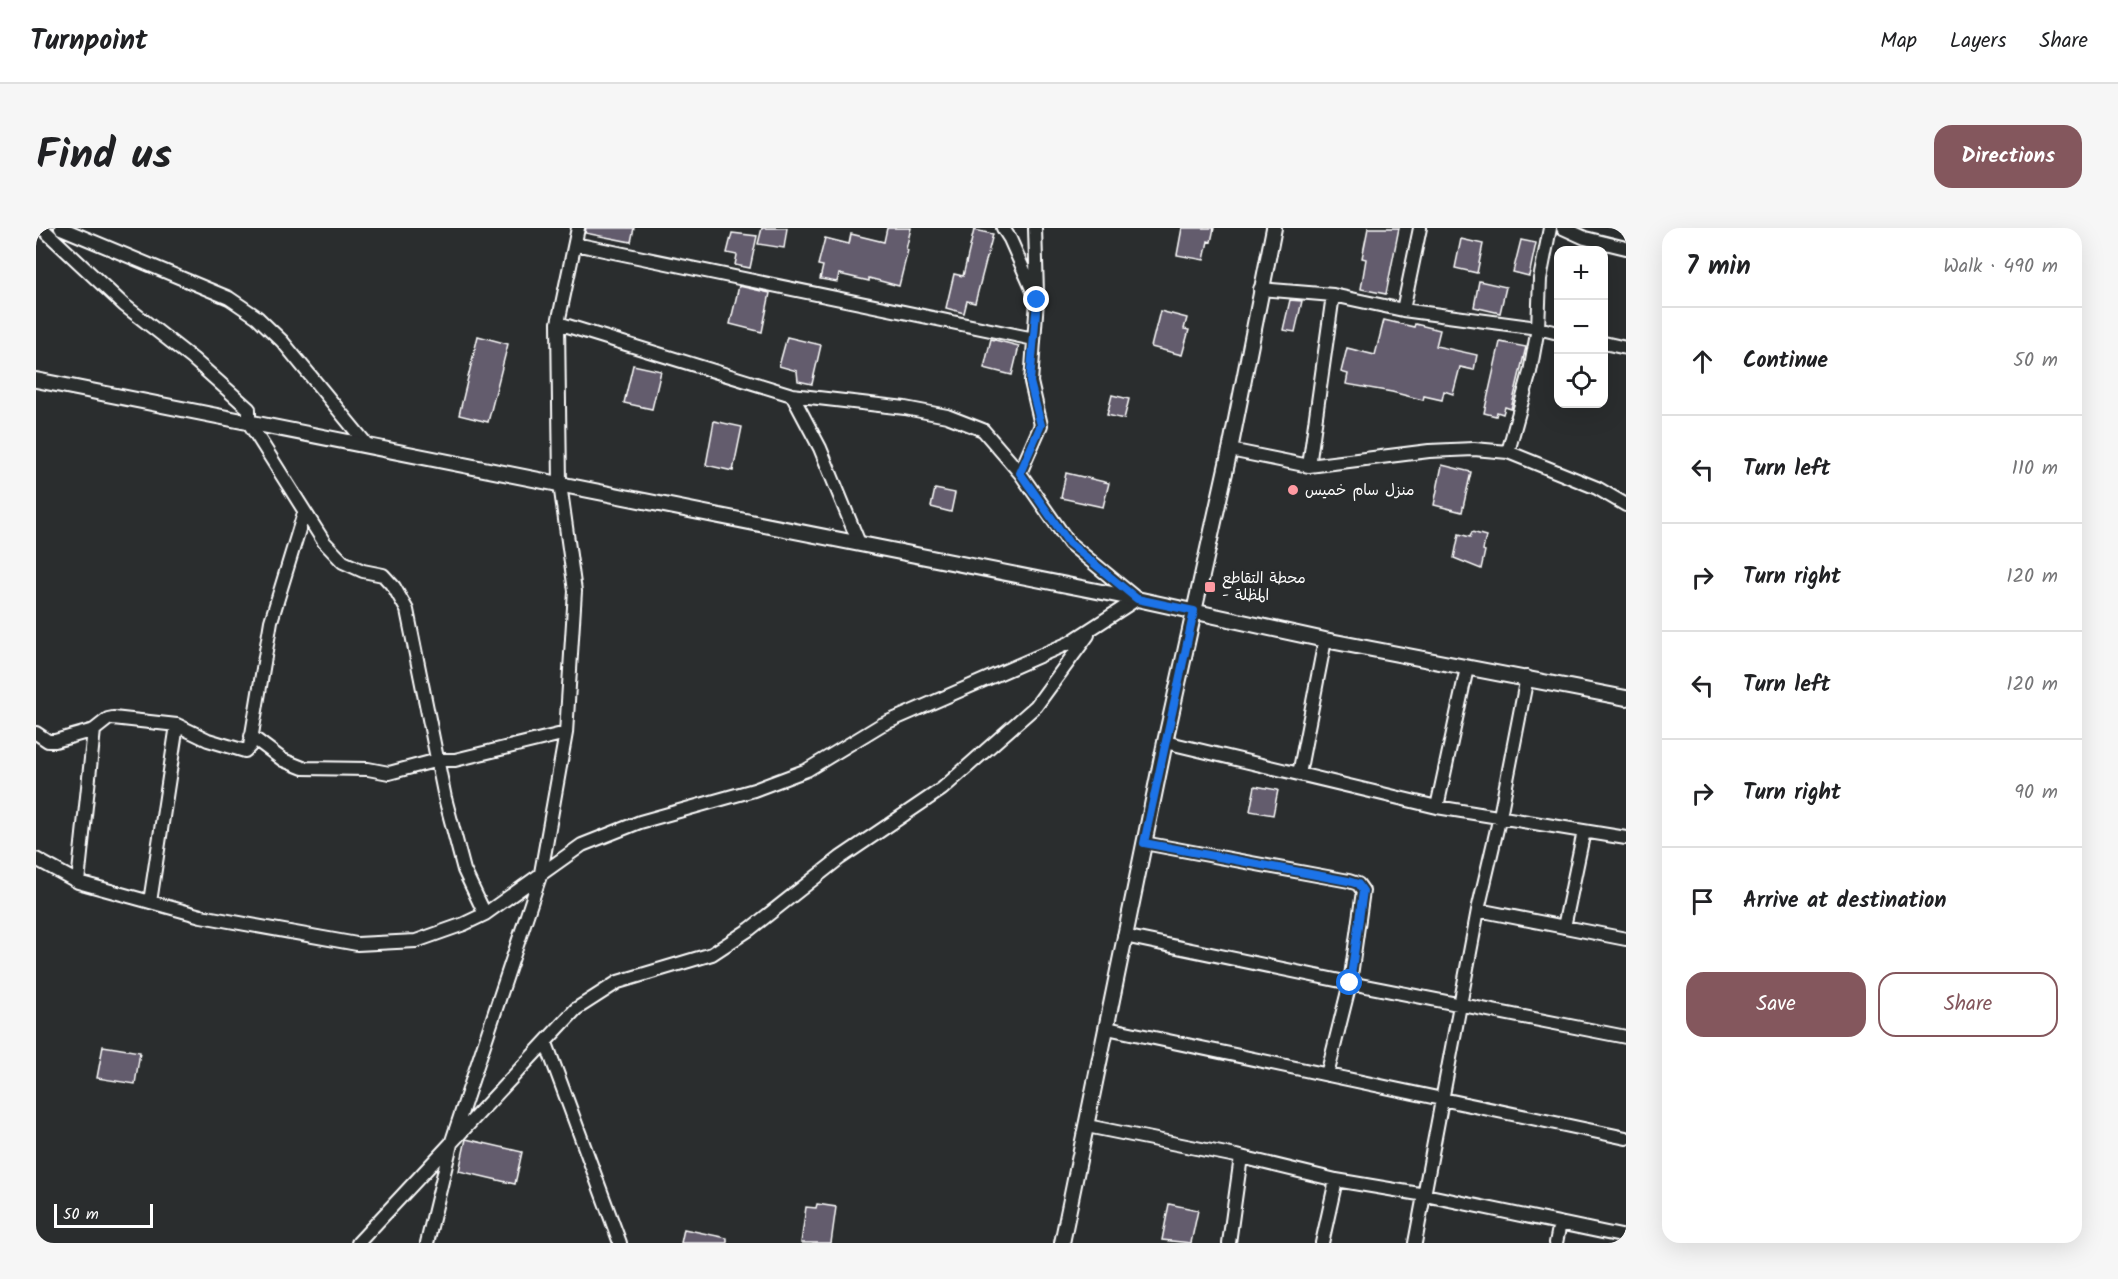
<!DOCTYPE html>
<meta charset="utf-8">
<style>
:root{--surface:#fff;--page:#f6f6f6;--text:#202124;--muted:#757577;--line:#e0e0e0;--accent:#84575d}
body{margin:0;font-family:Kalam,"Playpen Sans Arabic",sans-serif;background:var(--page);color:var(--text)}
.controls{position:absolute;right:18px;top:18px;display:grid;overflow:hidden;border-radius:12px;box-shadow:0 6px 24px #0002}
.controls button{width:54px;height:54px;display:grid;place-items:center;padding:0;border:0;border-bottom:2px solid var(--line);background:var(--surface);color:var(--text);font:30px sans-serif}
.scale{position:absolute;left:18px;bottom:15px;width:99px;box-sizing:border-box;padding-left:6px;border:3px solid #fff;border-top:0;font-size:16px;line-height:21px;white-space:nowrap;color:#fff;-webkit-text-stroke:4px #2a2d2e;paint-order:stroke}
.stop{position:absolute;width:18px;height:18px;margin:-14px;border:4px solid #1a73e8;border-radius:50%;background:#fff}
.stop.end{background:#1a73e8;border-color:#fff;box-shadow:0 2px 6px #0008}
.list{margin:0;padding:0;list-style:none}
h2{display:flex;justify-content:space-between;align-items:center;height:78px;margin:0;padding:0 24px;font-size:26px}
h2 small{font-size:20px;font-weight:400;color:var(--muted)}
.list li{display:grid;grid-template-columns:39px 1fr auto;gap:18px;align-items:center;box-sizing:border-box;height:108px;padding:0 24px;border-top:2px solid var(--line)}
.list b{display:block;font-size:22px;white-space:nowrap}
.list em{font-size:20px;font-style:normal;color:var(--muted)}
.actions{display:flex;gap:12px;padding:18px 24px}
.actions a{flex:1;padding:14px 0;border:2px solid var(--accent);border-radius:18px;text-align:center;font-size:21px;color:var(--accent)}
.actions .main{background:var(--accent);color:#fff}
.icon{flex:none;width:33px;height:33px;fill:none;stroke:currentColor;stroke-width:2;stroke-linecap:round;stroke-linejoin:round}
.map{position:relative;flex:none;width:1590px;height:1015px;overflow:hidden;border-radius:18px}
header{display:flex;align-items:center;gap:36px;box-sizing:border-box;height:84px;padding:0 30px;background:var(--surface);border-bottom:2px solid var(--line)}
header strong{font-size:28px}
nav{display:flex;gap:33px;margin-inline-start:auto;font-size:21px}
.intro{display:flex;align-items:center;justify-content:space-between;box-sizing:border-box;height:144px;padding:0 36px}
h1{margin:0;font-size:42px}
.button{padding:15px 27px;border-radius:18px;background:var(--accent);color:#fff;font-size:21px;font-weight:700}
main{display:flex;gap:36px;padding:0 36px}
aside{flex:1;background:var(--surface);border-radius:18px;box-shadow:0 6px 24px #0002}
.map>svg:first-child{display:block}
.building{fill:#645c6d;stroke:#fff;stroke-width:1.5}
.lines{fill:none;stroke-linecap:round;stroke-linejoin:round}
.minor-casing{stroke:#fff;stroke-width:16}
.tertiary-casing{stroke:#fff;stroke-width:18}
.minor{stroke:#2a2d2e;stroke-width:12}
.tertiary{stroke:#2a2d2e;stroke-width:14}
.route{stroke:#1a73e8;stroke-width:8}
.poi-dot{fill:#ff9aa2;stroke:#2a2d2e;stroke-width:2}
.labels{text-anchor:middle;stroke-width:4.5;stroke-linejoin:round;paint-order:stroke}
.poi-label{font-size:15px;fill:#fff;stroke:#2a2d2e;text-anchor:start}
</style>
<header>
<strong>Turnpoint</strong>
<nav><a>Map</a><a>Layers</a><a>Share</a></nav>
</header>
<div class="intro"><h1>Find us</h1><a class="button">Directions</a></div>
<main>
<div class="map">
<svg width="1590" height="1015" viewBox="0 0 1590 1015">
<rect width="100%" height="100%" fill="#2a2d2e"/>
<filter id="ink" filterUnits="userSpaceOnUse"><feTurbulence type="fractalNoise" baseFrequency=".0167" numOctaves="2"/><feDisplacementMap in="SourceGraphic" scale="12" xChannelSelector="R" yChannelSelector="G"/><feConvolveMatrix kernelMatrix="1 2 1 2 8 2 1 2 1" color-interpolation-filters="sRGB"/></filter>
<g filter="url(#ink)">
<!-- building -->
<path class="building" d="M550,0H598L595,14L549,5Z
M726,0H751L748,20L722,16Z
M851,0H875L870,21L872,22L863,58L833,50V53L803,46L801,54L784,51L787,38L782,37L789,10L813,16L815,6L848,14Z
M1146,0H1178L1175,14L1172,13L1168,32L1141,27Z
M1332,0H1363L1350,66L1325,61L1330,31L1326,30Z
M938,2L957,6L939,75L931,73L928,85L910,80L918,46L927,48Z
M696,5L721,8L714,40L699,37L701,27L691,25Z
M1425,11L1447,16L1441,45L1419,40Z
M1485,12L1500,15L1493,48L1477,44Z
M1443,53L1470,59L1464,85L1438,79Z
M703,58L734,65L726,104L694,96Z
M1254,72L1266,73L1259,104L1247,102Z
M1124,83L1151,90L1148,101L1153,102L1146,127L1115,119Z
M1348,92L1378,99L1379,96L1404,102L1400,118L1441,127L1438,142L1424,139L1417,166L1408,163L1406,172L1388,168L1387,172L1356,164L1310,156L1312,146L1305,144L1311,120L1339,127Z
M442,108L472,116L452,194L423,187Z
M751,109L785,117L776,156L762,153L761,143L743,138Z
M955,111L983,118L976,147L948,140Z
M1464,114L1490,119L1475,181L1469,179L1467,186L1461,184L1460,188L1448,185Z
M597,137L625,143L616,181L588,175Z
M1076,167L1093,171L1088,191L1071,187Z
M678,193L706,199L697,243L670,237Z
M1406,237L1435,244L1426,284L1398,277Z
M1030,245L1073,255L1067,279L1025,270Z
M899,261L919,265L915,284L895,279Z
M1436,304L1450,308L1447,322L1449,323L1445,341L1418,330L1423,306L1434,309Z
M1219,558L1242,562L1237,587L1214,583Z
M67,818L104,824L99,856L61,850Z
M430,911L486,924L479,956L423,943Z
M781,976L800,979L795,1015H765L770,979L780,980Z
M1133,976L1162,982L1155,1015L1126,1012Z
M648,1001L691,1010V1015H645Z"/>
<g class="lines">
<defs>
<path id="minor" d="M6,0L88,77L157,131L213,181V195L288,314L307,334L327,343L347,347L358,359L371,382L409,570L428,642L449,686
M25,0L193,70L221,89L246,113L332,218
M999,0L1001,65
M1527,0L1549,10L1590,20
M539,16L998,111
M1224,61L1297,67L1367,82L1502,100L1522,105
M1367,82L1384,0
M522,95L756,167L784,220L823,315
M1568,115L1590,120
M756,167L869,180L911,188L947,202L984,245
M1194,222L1273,238L1393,223L1438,221L1472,224L1561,260L1590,277
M1472,224L1494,144L1502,100L1504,51L1514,0
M1273,238L1297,67
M0,505L12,513H19L58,502L72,491L77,490L141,497L172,512L209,523L214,518L235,393L268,285
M215,508L247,532L267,540L332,541L353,545L402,532H419L530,505
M1129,514L1401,579L1590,610
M1263,546L1289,412
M1401,579L1431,440
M1108,615L1313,653L1322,656L1327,663L1314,755L1291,847
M0,631L42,654L165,688L321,716L380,713L428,696L449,686L546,617L604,594L718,562L771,542L845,497L1033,415L1101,371L1033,315L984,245L1005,197L995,154L1001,72L974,11L967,0
M42,654L58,502
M114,674L141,497
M1442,682L1590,711
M1528,699L1548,603
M1088,708L1314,755L1590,809
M1071,800L1590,910
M510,815L584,1015
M1051,898L1205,929L1300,952L1389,967L1590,1009
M322,1015L540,781L582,754L676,726L714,701L804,630L906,561L1000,478L1052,407
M391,1015L415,916L505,645L530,505L539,363L524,256L522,95L542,0
M1193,1015L1205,929
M1286,1015L1300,952
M1379,1015L1442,682L1464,588L1491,449
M1520,1015L1524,995"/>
<path id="tertiary" d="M0,152L1101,371L1289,412L1590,470
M1026,1015L1129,514L1194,222L1238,0"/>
</defs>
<!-- minor casing -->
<use href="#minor" class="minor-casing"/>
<!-- tertiary casing -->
<use href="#tertiary" class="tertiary-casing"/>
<!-- minor -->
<use href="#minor" class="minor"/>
<!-- tertiary -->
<use href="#tertiary" class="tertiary"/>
</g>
</g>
<g class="lines" filter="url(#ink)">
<!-- route -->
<path class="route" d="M1001,72L994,154L1005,197L984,245L1033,315L1101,371L1158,383L1108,615L1312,653L1322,656L1327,663L1314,755"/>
</g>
<!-- markers -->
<g class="poi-dot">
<circle cx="1257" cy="262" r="6"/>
<rect x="1168" y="353" width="12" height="12" rx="3"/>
</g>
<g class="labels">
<!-- poi labels -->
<g class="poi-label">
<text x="1269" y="267">منزل سام خميس</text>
<text x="1186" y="355">محطة التقاطع<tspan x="1186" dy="17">- المظلة</tspan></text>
</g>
</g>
</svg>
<div class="controls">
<button>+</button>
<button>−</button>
<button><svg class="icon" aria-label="locate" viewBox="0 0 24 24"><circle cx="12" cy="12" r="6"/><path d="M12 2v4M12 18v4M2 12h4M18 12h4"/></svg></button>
</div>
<div class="scale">50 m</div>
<div class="stop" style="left:1314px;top:755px"></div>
<div class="stop end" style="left:1001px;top:72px"></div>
</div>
<aside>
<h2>7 min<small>Walk · 490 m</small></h2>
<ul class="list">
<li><svg class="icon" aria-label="ahead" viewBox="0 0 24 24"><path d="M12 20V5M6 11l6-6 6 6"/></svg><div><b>Continue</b></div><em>50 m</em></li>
<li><svg class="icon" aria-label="left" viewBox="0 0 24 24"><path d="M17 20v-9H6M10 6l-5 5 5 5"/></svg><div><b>Turn left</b></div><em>110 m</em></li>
<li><svg class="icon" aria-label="right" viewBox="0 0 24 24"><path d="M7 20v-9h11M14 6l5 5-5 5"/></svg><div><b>Turn right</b></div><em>120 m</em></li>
<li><svg class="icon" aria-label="left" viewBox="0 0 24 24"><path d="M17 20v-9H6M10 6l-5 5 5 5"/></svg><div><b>Turn left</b></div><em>120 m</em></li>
<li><svg class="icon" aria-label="right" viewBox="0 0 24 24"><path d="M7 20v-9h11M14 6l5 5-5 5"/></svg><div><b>Turn right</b></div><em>90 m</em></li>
<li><svg class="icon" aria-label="arrive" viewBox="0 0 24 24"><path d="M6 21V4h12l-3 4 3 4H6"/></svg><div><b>Arrive at destination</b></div></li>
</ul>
<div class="actions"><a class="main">Save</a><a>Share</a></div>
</aside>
</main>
